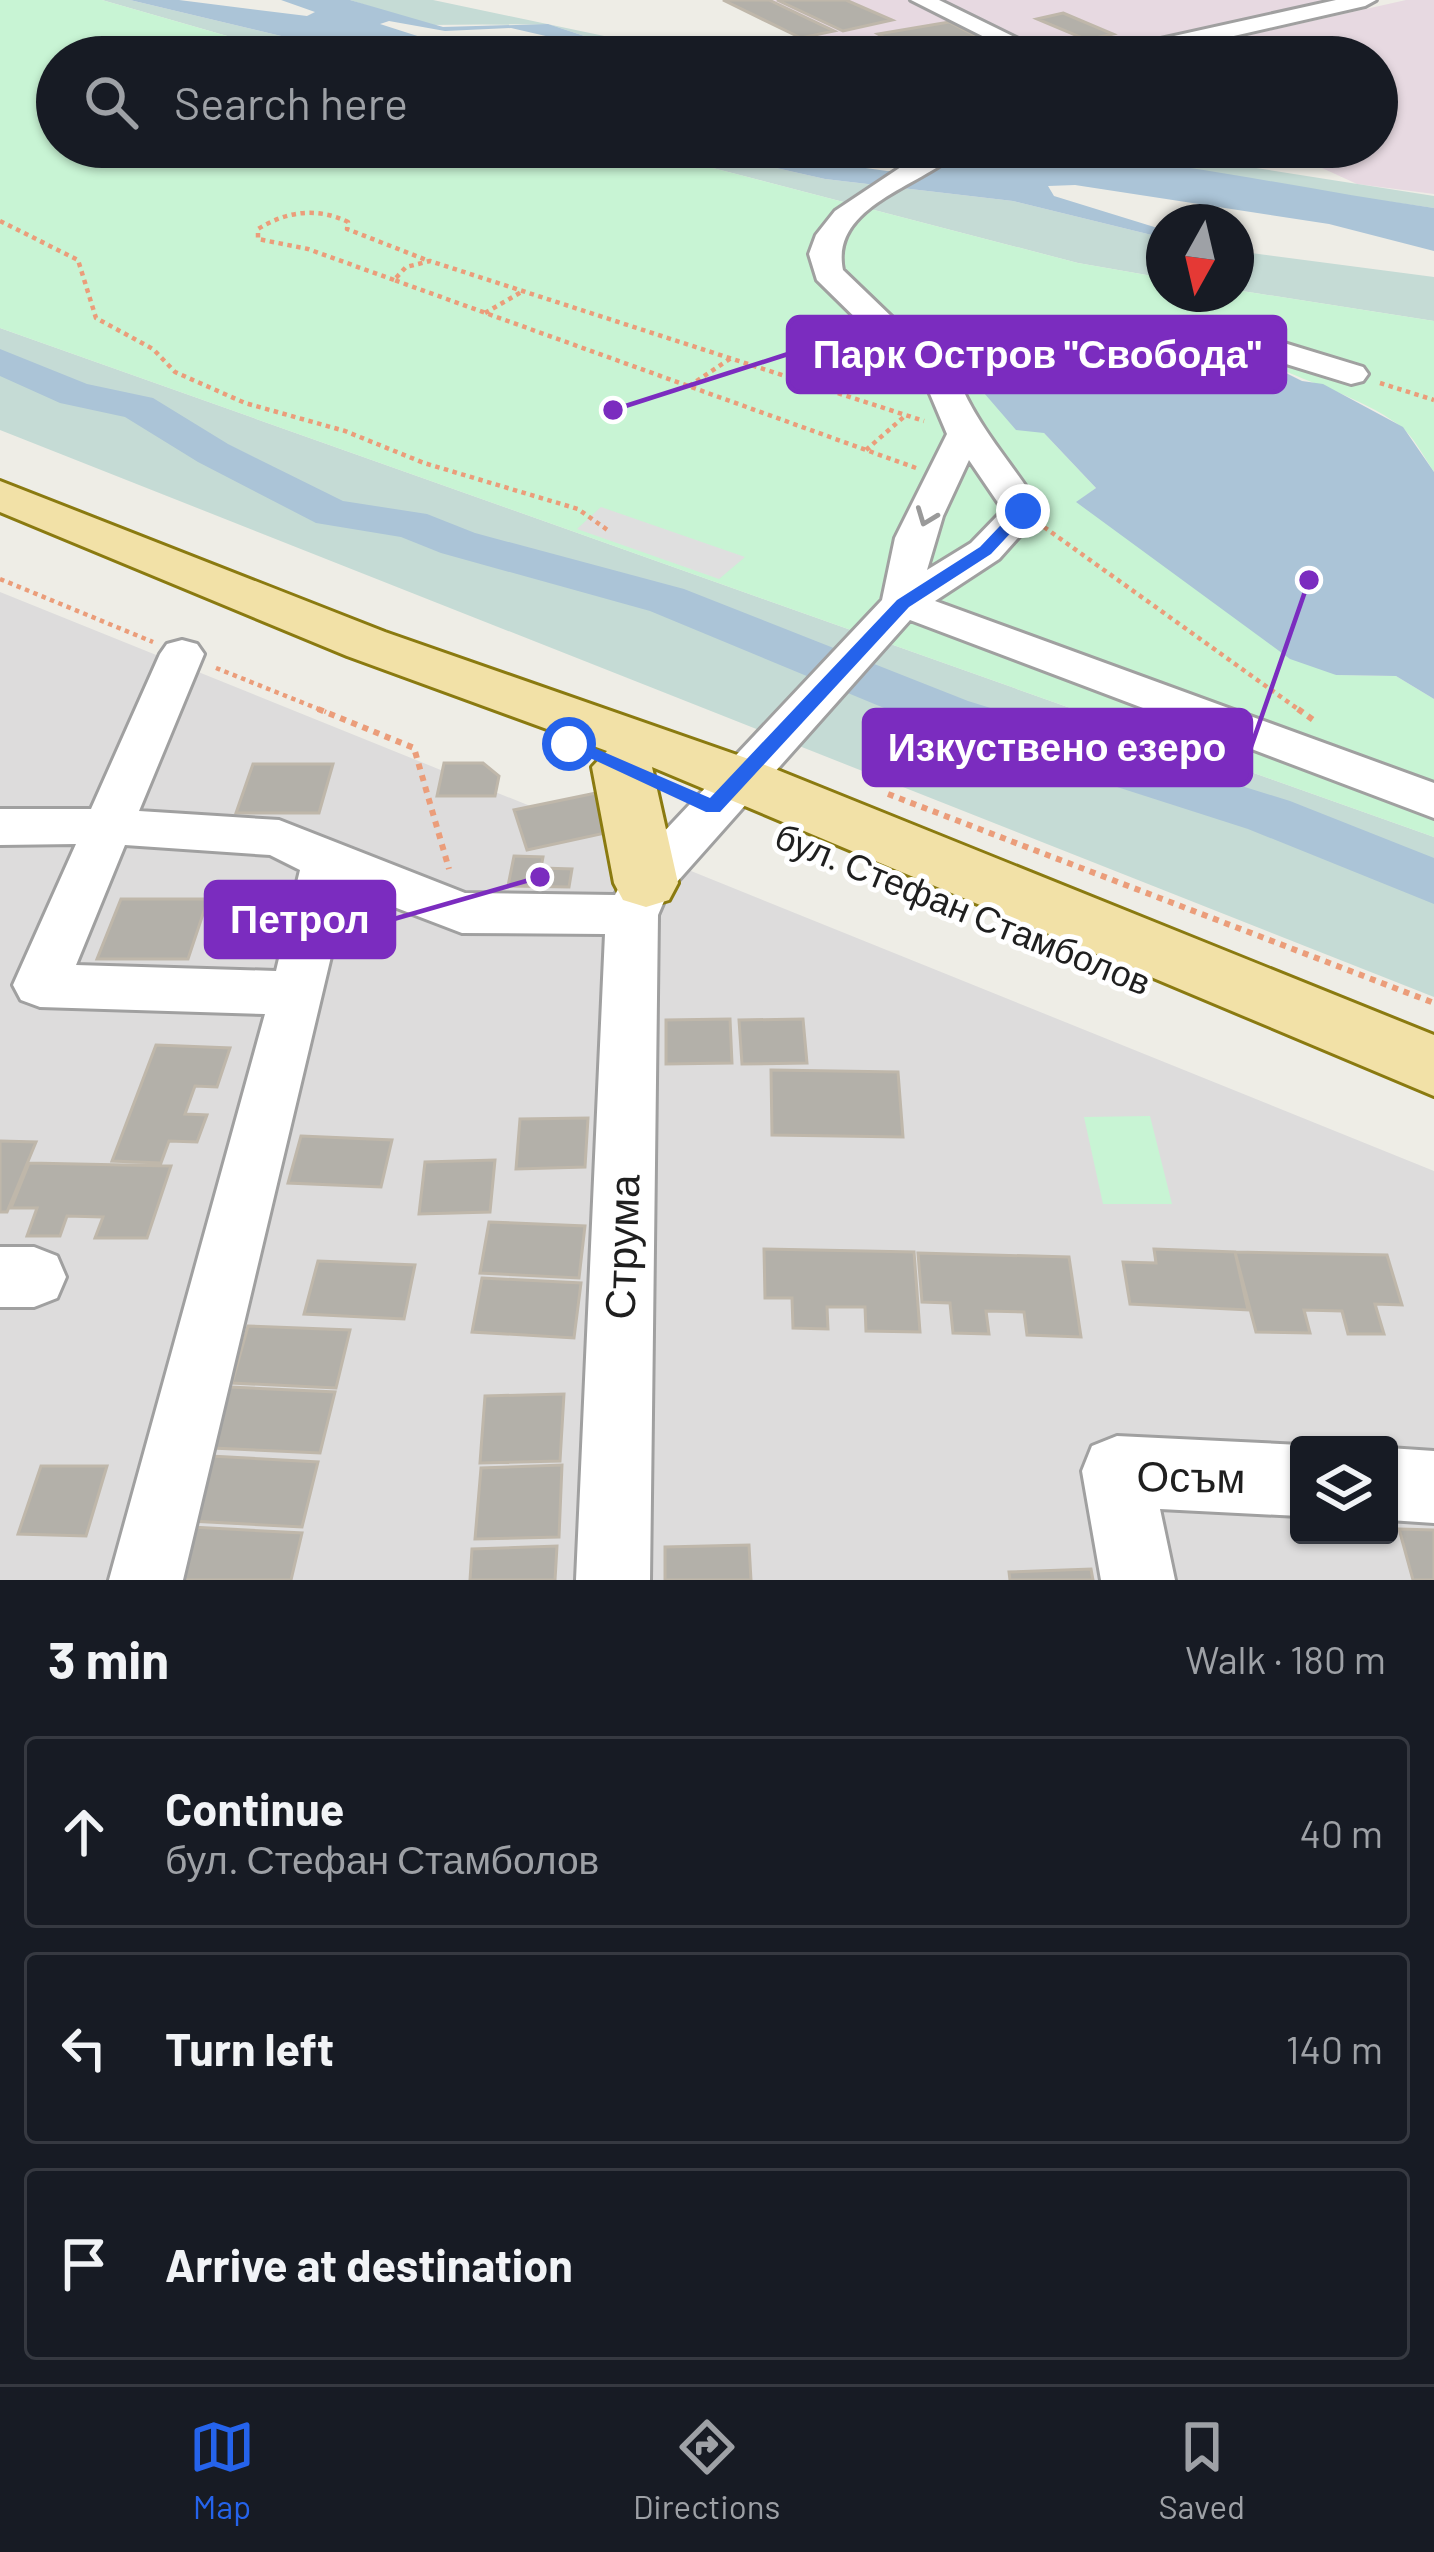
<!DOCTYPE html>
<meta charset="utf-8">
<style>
:root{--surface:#171b24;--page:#242831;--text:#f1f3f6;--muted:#9ea1a6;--line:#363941;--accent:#2563eb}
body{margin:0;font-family:Barlow,sans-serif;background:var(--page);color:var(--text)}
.controls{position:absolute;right:36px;bottom:36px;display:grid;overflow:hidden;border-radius:12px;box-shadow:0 3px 9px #0004}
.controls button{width:108px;height:108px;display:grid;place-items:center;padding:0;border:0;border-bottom:3px solid var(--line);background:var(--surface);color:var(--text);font:60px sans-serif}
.compass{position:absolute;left:1146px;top:204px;width:108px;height:108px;border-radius:50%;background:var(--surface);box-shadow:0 3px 9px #0004;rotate:188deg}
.stop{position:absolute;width:36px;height:36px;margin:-27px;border:9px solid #2563eb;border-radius:50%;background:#fff}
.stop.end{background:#2563eb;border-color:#fff;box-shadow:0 3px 12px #0008}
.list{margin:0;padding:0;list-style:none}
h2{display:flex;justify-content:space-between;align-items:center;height:156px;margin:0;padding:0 48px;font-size:51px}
h2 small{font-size:39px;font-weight:400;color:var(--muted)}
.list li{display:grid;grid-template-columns:78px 1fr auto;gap:36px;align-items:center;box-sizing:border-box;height:192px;margin:0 24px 24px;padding:0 24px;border:3px solid var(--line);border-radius:12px}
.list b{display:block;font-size:45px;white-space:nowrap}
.list p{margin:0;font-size:39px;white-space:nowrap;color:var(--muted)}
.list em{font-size:39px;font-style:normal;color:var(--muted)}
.icon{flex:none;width:66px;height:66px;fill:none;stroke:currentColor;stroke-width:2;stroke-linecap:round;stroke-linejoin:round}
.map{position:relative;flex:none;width:1434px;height:1580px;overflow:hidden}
.search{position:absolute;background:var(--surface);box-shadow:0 3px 9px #0004;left:36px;right:36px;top:36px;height:132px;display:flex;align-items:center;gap:30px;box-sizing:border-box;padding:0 42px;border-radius:66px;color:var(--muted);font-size:45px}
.sheet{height:804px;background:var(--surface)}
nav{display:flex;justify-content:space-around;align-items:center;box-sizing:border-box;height:168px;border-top:3px solid var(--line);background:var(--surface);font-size:33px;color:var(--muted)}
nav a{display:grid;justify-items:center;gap:6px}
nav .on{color:var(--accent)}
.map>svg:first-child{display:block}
.residential{fill:#dddcdc;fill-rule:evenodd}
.industrial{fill:#e7d9e1}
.wetland{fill:#c5dbd5}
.park{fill:#c8f4d4}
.parking{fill:#dfdfdf}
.water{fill:#abc4d7;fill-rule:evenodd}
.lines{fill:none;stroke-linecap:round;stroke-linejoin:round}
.river{fill:#abc4d7;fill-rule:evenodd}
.building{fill:#b3b0a9;stroke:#bfb7aa;stroke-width:3}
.minor-casing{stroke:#a0a0a0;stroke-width:6}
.major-casing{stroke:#8a7a10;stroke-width:6}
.path-far1{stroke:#eb9d7a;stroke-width:4.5;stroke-dasharray:4.5 4.5;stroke-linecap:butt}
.path{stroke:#eb9d7a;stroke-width:6;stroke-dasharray:6 6;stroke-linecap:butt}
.minor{fill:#fff;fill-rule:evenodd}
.major{fill:#f2e1a7;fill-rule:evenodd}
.oneway{stroke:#9a9a9a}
.route{fill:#2563eb}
.labels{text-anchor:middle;stroke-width:10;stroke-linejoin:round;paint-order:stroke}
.street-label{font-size:36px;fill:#1f1f1f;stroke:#fff}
.near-street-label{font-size:42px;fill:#1f1f1f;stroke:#fff}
.leader{fill:none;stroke:#7b2cbf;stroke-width:4.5}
.callout-dot{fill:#7b2cbf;stroke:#fff;stroke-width:4.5}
.callout{fill:#7b2cbf;stroke:#7b2cbf;stroke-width:4.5}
.callout-label{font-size:39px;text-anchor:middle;font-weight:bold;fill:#fff}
</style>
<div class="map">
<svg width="1434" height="1580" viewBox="0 0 1434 1580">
<rect width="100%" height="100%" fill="#eeede6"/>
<!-- residential -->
<path class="residential" d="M0,592L1434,1171V1580H0ZM1299,1445H1389V1535H1299Z"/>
<!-- industrial -->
<path class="industrial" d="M733,0H1330L1082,57H815L839,51Z
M1406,0H1434V194L1357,184L1276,147H1377V57H1151Z"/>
<!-- wetland -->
<path class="wetland" d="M102,0H130L369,57H300Z
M350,0H433L704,57H648L548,24L427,25Z
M632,147H684L825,179L1013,201L1164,238V278L1078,263Z
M991,147H1123L1434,196V208L1284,187L1156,162Z
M1236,251L1434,277V321L1236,290Z
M0,328L1434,837V997L0,430Z"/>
<!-- park -->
<path class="park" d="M0,0H102L300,57H57V147H632L1078,263L1164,278V294H1236V290L1434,321V472C1424,457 1413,435 1399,425C1356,394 1304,382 1258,359L1044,433L1096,488L1077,502L1336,675L1396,676L1434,699V837L0,328Z
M1150,1116L1172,1204H1103L1084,1117Z"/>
<!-- parking -->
<path class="parking" d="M601,507L745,557L719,579L577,529Z"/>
<!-- water -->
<path class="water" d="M130,0H179L307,16L315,12L281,0H350L443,27L548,24L648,57H619L624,54L511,28L445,31L389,21L380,24L433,41L515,57H369Z
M684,147C819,147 955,142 1089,155C1204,166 1319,192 1434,208V251L1329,224L1075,185L1048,186L1054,196L1164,230V238L1013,201L825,179ZM805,148L914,161L900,171H887L758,153Z
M1070,339L1207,342L1258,359L1302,381L1323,384L1403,427L1434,472V699L1396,676L1336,675L1290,659L1076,502L1096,488L1044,433L1016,430L984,393C991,356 1037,346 1070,339Z"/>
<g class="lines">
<!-- river -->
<path class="river" d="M0,349L87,384L153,398L228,444L343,501L427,514L475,533L684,589L968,701L1290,801L1434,858V904L1248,829L930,727L650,611L441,553L401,537L316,523L198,462L125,417L60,403L0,376Z"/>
</g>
<!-- building -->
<path class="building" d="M723,0H769L834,31L801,38Z
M777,0H846L892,20L843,31Z
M1063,13L1113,34L1087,40L1037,19Z
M949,22L978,37L906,50L878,34Z
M444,763H483L499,776L495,796H437Z
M253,764H333L319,813H236Z
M596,793L610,832L527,850L514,810Z
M514,856L543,857L541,868L572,869L569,887L508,886Z
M121,899H208L188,959H97Z
M730,1019L732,1063L666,1064V1020Z
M803,1019L807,1063L742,1064L739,1020Z
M156,1045L230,1048L217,1087L195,1086L185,1114L207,1115L197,1142L169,1141L161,1163L112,1161Z
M771,1070L898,1072L903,1137L772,1135Z
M588,1118L585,1167L516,1169L520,1119Z
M301,1136L392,1140L381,1187L288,1183Z
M0,1141L36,1142L7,1212H0Z
M495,1160L490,1212L419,1214L425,1162Z
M29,1163L171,1166L147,1238H95L103,1217L67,1216L60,1236H27L37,1208H11Z
M489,1222L585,1226L579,1278L480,1273Z
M764,1249L914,1252L920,1332L866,1331L865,1307H827L828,1329L793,1328L792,1298H765Z
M1154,1249L1235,1252L1248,1310L1130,1304L1123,1262L1156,1263Z
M1235,1252L1387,1255L1402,1305L1375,1304L1384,1334H1348L1342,1311L1304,1310L1310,1333L1256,1332Z
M918,1253L1069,1257L1081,1337L1027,1335L1024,1312L986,1311L989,1334L953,1333L950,1303L922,1302Z
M318,1261L415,1265L404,1319L304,1314Z
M482,1278L581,1283L574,1338L472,1332Z
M248,1326L350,1330L336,1388L232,1383Z
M230,1387L335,1392L320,1453L213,1448Z
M564,1394L560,1461L480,1463L485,1396Z
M210,1456L318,1462L302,1527L191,1521Z
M562,1465L559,1537L475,1539L481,1468Z
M41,1466H107L86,1536L18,1534Z
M191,1527L302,1533L291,1580H176Z
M1399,1529L1434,1530V1580H1413Z
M749,1545L751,1580H665V1547Z
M557,1546L555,1580H470L472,1549Z
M1091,1569L1093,1580H1010L1009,1572Z"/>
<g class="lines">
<defs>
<path id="minor" d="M911,0H939L1055,57H1024Z
M1336,0H1376L1365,6L1142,57H1099L1111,50Z
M816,47L834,57H806L808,49Z
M931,147H963C929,185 829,203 843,270L946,369L1006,333L1062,320H1187L1225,325L1363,367L1368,374L1363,381L1351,384L1221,344L1062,340L1029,347L962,388C983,434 1016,468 1042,511L999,559L935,601L1434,783V818L910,620L668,892L658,915L650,1580H576L605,934L462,933L347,889L183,1580H109L265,1014L40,1007L21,1000L13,985L76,844L0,845V809H91L160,654L167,644L182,640L197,644L204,654L139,811L279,820L465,893L615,895L628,870L882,600L895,538L947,434L928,389L817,280L809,254L816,235L835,211ZM969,460L1003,510L971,543L927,570L943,516ZM125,845L270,855L300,870L276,971L76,965Z
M0,1247H34L57,1256L66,1277L57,1298L34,1307H0Z
M1117,1436L1300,1445L1299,1516L1160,1509L1175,1580H1101L1082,1471L1092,1446Z
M1389,1448L1434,1451V1523L1389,1520Z"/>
<path id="major" d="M0,481L385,632L760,763L1434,1035V1096L652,767L678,883L669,900L646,907L623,900L614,883L592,767L607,751L347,656L0,512Z"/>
</defs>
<!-- minor casing -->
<use href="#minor" class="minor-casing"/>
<!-- major casing -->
<use href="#major" class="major-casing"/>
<!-- path-far1 -->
<path class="path-far1" d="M0,221L78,260L96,318L153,349L175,372L245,403L345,431L424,463L578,509L609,531
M394,280L308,249L258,239V229C287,211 317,207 348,222L347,229L429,261
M485,313L523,291
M1380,383L1434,400
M689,386L731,358
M866,450L906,415
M916,468L394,280L406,267L430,261L924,421
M1044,527L1302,712
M0,579L153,642
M216,668L326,712"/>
<!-- path -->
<path class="path" d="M318,709L414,748L449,869
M1298,709L1316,722
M888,794L1434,1003"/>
<!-- minor -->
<use href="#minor" class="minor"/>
<!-- major -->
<use href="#major" class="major"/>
</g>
<!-- one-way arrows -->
<defs><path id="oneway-chevron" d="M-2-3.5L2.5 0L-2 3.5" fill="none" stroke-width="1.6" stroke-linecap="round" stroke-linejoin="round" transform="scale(3)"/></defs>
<use class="oneway" href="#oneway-chevron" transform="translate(926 517) rotate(111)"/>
<!-- route -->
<path class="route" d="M1017,508L1031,511L991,554L909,607L720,812H706L560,744L576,740L710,798L897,600L980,547Z"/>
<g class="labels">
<!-- street labels -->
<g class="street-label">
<text transform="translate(963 909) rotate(22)" y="13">бул. Стефан Стамболов</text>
</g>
<!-- near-street labels -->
<g class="near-street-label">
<text transform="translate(622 1247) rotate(-88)" y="15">Струма</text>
<text transform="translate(1191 1477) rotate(1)" y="15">Осъм</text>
</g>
</g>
<!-- callouts -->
<path class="leader" d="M613 410L788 354M1309 580L1251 747M540 877L394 919"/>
<g class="callout-dot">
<circle cx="613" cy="410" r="12"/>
<circle cx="1309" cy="580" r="12"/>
<circle cx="540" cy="877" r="12"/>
</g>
<g class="callout">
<rect x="788" y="317" width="497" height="75" rx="12"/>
<rect x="864" y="710" width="387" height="75" rx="12"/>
<rect x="206" y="882" width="188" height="75" rx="12"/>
</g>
<g class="callout-label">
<text x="1037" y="368">Парк Остров "Свобода"</text>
<text x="1057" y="761">Изкуствено езеро</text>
<text x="300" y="933">Петрол</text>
</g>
</svg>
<div class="controls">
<button><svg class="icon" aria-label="layers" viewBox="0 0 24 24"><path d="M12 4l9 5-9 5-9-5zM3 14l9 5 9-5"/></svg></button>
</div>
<svg class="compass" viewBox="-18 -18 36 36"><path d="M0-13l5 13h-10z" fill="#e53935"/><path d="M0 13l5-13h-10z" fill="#9ea1a6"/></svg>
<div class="stop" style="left:569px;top:744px"></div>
<div class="stop end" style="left:1023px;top:511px"></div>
<div class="search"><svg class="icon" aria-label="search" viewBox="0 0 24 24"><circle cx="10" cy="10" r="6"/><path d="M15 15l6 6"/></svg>Search here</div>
</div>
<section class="sheet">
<h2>3 min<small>Walk · 180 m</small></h2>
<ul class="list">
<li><svg class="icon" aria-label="ahead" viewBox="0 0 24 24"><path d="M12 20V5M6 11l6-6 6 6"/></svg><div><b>Continue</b><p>бул. Стефан Стамболов</p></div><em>40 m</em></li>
<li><svg class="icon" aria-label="left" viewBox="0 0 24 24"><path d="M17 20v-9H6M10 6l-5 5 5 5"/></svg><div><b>Turn left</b></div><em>140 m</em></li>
<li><svg class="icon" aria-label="arrive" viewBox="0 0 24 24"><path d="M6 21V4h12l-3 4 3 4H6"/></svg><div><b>Arrive at destination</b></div></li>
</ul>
</section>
<nav>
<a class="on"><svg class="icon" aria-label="map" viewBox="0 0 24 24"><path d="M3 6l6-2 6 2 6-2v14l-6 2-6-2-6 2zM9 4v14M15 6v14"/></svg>Map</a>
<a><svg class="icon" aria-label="directions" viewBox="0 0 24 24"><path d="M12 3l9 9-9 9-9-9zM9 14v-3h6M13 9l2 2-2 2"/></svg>Directions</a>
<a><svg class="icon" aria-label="saved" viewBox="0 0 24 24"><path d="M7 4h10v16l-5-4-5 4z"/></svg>Saved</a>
</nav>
